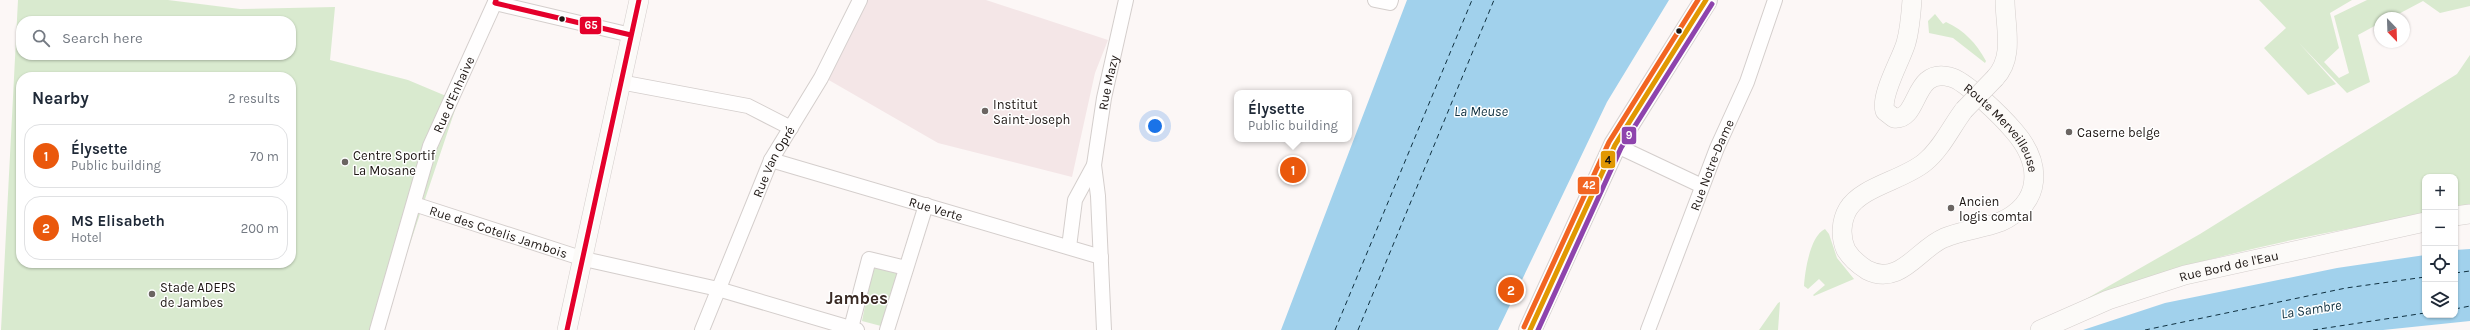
<!DOCTYPE html>
<meta charset="utf-8">
<style>
:root{--surface:#fff;--page:#f6f6f7;--text:#1f2937;--muted:#747a83;--line:#e0e1e3;--accent:#ea580c}
body{margin:0;font-family:Karla,sans-serif;background:var(--page);color:var(--text)}
.controls{position:absolute;right:12px;bottom:12px;display:grid;overflow:hidden;border-radius:8px;box-shadow:0 1px 3px #0004}
.controls button{width:36px;height:36px;display:grid;place-items:center;padding:0;border:0;border-bottom:1px solid var(--line);background:var(--surface);color:var(--text);font:20px sans-serif}
.compass{position:absolute;left:2374px;top:12px;width:36px;height:36px;border-radius:50%;background:var(--surface);box-shadow:0 1px 3px #0004;rotate:157deg}
.you{position:absolute;left:1155px;top:126px;width:14px;height:14px;margin:-10px;border:3px solid #fff;border-radius:50%;background:#1a73e8;box-shadow:0 0 0 6px #1a73e833}
.badge{display:grid;place-items:center;width:26px;height:26px;border-radius:50%;background:var(--accent);color:#fff;font-size:13px;font-weight:700}
.pin{position:absolute;translate:-50% -50%;border:2px solid #fff;box-shadow:0 1px 4px #0006}
.popup{position:absolute;left:1234px;top:90px;width:118px;height:52px;box-sizing:border-box;display:grid;place-content:center;border-radius:8px;background:var(--surface);filter:drop-shadow(0 1px 3px #0005);font-size:13px;white-space:nowrap;color:var(--muted)}
.popup b{font-size:15px;color:var(--text)}
.popup::after{content:'';position:absolute;left:50%;top:100%;margin-left:-8px;border:8px solid transparent;border-top-color:var(--surface)}
.list{margin:0;padding:0;list-style:none}
h2{display:flex;justify-content:space-between;align-items:center;height:52px;margin:0;padding:0 16px;font-size:17px}
h2 small{font-size:13px;font-weight:400;color:var(--muted)}
.list li{display:grid;grid-template-columns:26px 1fr auto;gap:12px;align-items:center;box-sizing:border-box;height:64px;margin:0 8px 8px;padding:0 8px;border:1px solid var(--line);border-radius:16px}
.list b{display:block;font-size:15px;white-space:nowrap}
.list p{margin:0;font-size:13px;white-space:nowrap;color:var(--muted)}
.list em{font-size:13px;font-style:normal;color:var(--muted)}
.icon{flex:none;width:22px;height:22px;fill:none;stroke:currentColor;stroke-width:2;stroke-linecap:round;stroke-linejoin:round}
.map{position:relative;flex:none;width:2470px;height:330px;overflow:hidden}
.search{position:absolute;background:var(--surface);box-shadow:0 1px 3px #0004;left:16px;top:16px;width:280px;height:44px;display:flex;align-items:center;gap:10px;box-sizing:border-box;padding:0 14px;border-radius:16px;color:var(--muted);font-size:15px}
.panel{position:absolute;background:var(--surface);box-shadow:0 1px 3px #0004;left:16px;top:72px;width:280px;height:196px;border-radius:16px}
.map>svg:first-child{display:block}
.education{fill:#f4e6e7}
.green{fill:#d9eacf;fill-rule:evenodd}
.water{fill:#a1d1ec}
.lines{fill:none;stroke-linecap:round;stroke-linejoin:round}
.ferry{stroke:#103141;stroke-width:1;stroke-dasharray:5 4;stroke-linecap:butt}
.minor-casing{stroke:#d4cecc;stroke-width:16}
.secondary-casing{stroke:#d4cecc;stroke-width:20}
.primary-casing{stroke:#d6d2d1;stroke-width:24}
.minor{stroke:#fffefe;stroke-width:14}
.secondary{stroke:#fcfaf8;stroke-width:19}
.primary{stroke:#f9f4f3;stroke-width:22}
.secondary-bridge-casing{stroke:#d4cecc;stroke-width:20;stroke-linecap:butt}
.secondary-bridge{stroke:#fcfaf8;stroke-width:19}
.bus-1-casing{stroke:#fff;stroke-width:8}
.bus-2-casing{stroke:#fff;stroke-width:8}
.bus-3-casing{stroke:#fff;stroke-width:8}
.bus-4-casing{stroke:#fff;stroke-width:8}
.bus-1{stroke:#e19802;stroke-width:5}
.bus-2{stroke:#8e44ad;stroke-width:5}
.bus-3{stroke:#f26522;stroke-width:5}
.bus-4{stroke:#e4002b;stroke-width:5}
.bus-dot{fill:#1d1613;stroke:#fff;stroke-width:1.5}
.poi-dot{fill:#6b6562;stroke:#fff;stroke-width:1.5}
.labels{text-anchor:middle;stroke-width:3;stroke-linejoin:round;paint-order:stroke}
.street-label{font-size:13px;fill:#1d1613;stroke:#fff}
.poi-label{font-size:13px;fill:#1d1613;stroke:#fff;text-anchor:start}
.water-label{font-size:14px;font-style:italic;fill:#103141;stroke:#fff}
.district-label{font-size:17px;font-weight:bold;fill:#382923;stroke:#fff}
.line-badge{stroke:#fff;stroke-width:1.5}
.badge-label{font-size:11px;text-anchor:middle;font-weight:bold;fill:#fff}
.pale-badge-label{font-size:11px;text-anchor:middle;font-weight:bold;fill:#111}
</style>
<div class="map">
<svg width="2470" height="330" viewBox="0 0 2470 330">
<rect width="100%" height="100%" fill="#fcf7f6"/>
<!-- education -->
<path class="education" d="M867,0H986L1108,40L1095,73L1072,177L938,143L827,79Z"/>
<!-- green -->
<path class="green" d="M18,0H168L240,9L335,7L330,60L408,80L458,101L381,330H1ZM21,21H291V55H21ZM21,77H291V263H21Z
M2259,0H2352L2330,13L2339,48L2324,62L2339,78L2349,73L2334,16L2367,0H2470V6L2440,13L2423,1L2391,18H2380V23L2358,35L2370,82L2347,93L2299,43L2336,84L2308,95L2264,48L2286,28Z
M1935,14L1943,24L1946,22C1965,31 1976,43 1986,61L1985,63L1953,38L1929,33L1928,21Z
M2470,55V205L2455,208V177H2425V214C2309,236 2189,257 2079,303L2200,234L2457,74Z
M1825,229L1829,234L1837,258L1854,279L1814,296L1813,295L1825,285L1819,279L1808,289L1804,286C1805,271 1810,236 1825,229Z
M873,266L901,271L881,326L862,321Z
M1780,302L1778,330H1759L1778,303Z"/>
<!-- water -->
<path class="water" d="M1407,0H1669L1607,102L1498,330H1281Z
M2470,249V321L2383,330H2083L2165,303L2337,268L2425,255V315H2455V250Z"/>
<g class="lines">
<!-- ferry -->
<path class="ferry" d="M2455,273L2470,271
M2455,309L2470,306
M1335,330L1472,0
M1358,330L1494,0
M2145,330L2346,288L2425,277
M2313,330L2425,313"/>
<defs>
<g id="minor">
<path d="M1375,0L1390,3L1391,0"/>
<path d="M495,3L631,35"/>
<path d="M620,82L748,106L791,128"/>
<path d="M1615,145L1702,186"/>
<path id="s1" d="M771,160L1101,257"/>
<path id="s2" d="M414,204L584,259L718,289L857,330"/>
<path d="M1069,247L1075,200L1094,165"/>
<path d="M851,328L869,259L906,268"/>
<path id="s3" d="M377,330L430,146L496,0"/>
<path id="s4" d="M702,330L771,160L821,78L860,0"/>
<path d="M887,330L926,205"/>
<path id="s5" d="M1104,330L1098,196L1094,165L1104,98L1126,0"/>
<path id="s6" d="M1648,330L1717,148L1747,82L1775,0"/>
</g>
<g id="secondary">
<path id="s7" d="M1912,0C1911,14 1910,29 1906,43C1901,60 1880,95 1885,111L1894,118C1920,121 1912,67 1950,77C1965,80 2003,118 2014,131C2042,163 2043,203 2000,222C1982,229 1962,230 1944,238C1919,248 1900,287 1867,270C1859,265 1851,258 1846,250C1840,237 1841,221 1848,209C1862,186 1904,180 1925,162C1942,148 1951,127 1964,110"/>
<path d="M1995,78C2015,57 2005,27 2005,0"/>
<path d="M2455,216L2470,214"/>
<path d="M567,330L639,0"/>
<path id="s8" d="M2040,330L2108,300L2185,275L2425,222"/>
</g>
<path id="primary" d="M1530,330L1615,145L1706,0"/>
</defs>
<!-- minor casing -->
<use href="#minor" class="minor-casing"/>
<!-- secondary casing -->
<use href="#secondary" class="secondary-casing"/>
<!-- primary casing -->
<use href="#primary" class="primary-casing"/>
<!-- minor -->
<use href="#minor" class="minor"/>
<!-- secondary -->
<use href="#secondary" class="secondary"/>
<!-- primary -->
<use href="#primary" class="primary"/>
<defs>
<path id="secondary-bridge" d="M1964,110L1995,78"/>
</defs>
<!-- secondary-bridge casing -->
<use href="#secondary-bridge" class="secondary-bridge-casing"/>
<!-- secondary-bridge -->
<use href="#secondary-bridge" class="secondary-bridge"/>
<defs>
<path id="bus-1" d="M1530,330L1615,145L1706,0"/>
<path id="bus-2" d="M1538,330L1621,148L1712,4"/>
<path id="bus-3" d="M1524,327L1609,142L1698,0"/>
<path id="bus-4" d="M496,0L495,3L631,35
M567,330L639,0"/>
</defs>
<!-- bus-1 casing -->
<use href="#bus-1" class="bus-1-casing"/>
<!-- bus-2 casing -->
<use href="#bus-2" class="bus-2-casing"/>
<!-- bus-3 casing -->
<use href="#bus-3" class="bus-3-casing"/>
<!-- bus-4 casing -->
<use href="#bus-4" class="bus-4-casing"/>
<!-- bus-1 -->
<use href="#bus-1" class="bus-1"/>
<!-- bus-2 -->
<use href="#bus-2" class="bus-2"/>
<!-- bus-3 -->
<use href="#bus-3" class="bus-3"/>
<!-- bus-4 -->
<use href="#bus-4" class="bus-4"/>
</g>
<!-- markers -->
<g class="bus-dot">
<circle cx="562" cy="19" r="3.5"/>
<circle cx="1679" cy="31" r="3.5"/>
</g>
<g class="poi-dot">
<circle cx="985" cy="111" r="4"/>
<circle cx="2069" cy="132" r="4"/>
<circle cx="345" cy="162" r="4"/>
<circle cx="1951" cy="208" r="4"/>
<circle cx="152" cy="294" r="4"/>
</g>
<g class="labels">
<!-- street labels -->
<g class="street-label">
<text dy="5" stroke="none"><textPath href="#s5" startOffset="249">Rue Mazy</textPath></text>
<text dy="5" stroke="none"><textPath href="#s3" startOffset="248">Rue d'Enhaive</textPath></text>
<text dy="5" stroke="none"><textPath href="#s7" startOffset="278">Route Merveilleuse</textPath></text>
<text dy="5" stroke="none"><textPath href="#s4" startOffset="183">Rue Van Opré</textPath></text>
<text dy="5" stroke="none"><textPath href="#s6" startOffset="177">Rue Notre-Dame</textPath></text>
<text dy="5" stroke="none"><textPath href="#s1" startOffset="172">Rue Verte</textPath></text>
<text dy="5" stroke="none"><textPath href="#s2" startOffset="89">Rue des Cotelis Jambois</textPath></text>
<text dy="5" stroke="none"><textPath href="#s8" startOffset="200">Rue Bord de l'Eau</textPath></text>
</g>
<!-- poi labels -->
<g class="poi-label">
<text x="993" y="109">Institut<tspan x="993" dy="15">Saint-Joseph</tspan></text>
<text x="2077" y="137">Caserne belge</text>
<text x="353" y="160">Centre Sportif<tspan x="353" dy="15">La Mosane</tspan></text>
<text x="1959" y="206">Ancien<tspan x="1959" dy="15">logis comtal</tspan></text>
<text x="160" y="292">Stade ADEPS<tspan x="160" dy="15">de Jambes</tspan></text>
</g>
<!-- water labels -->
<g class="water-label">
<text x="1481" y="116">La Meuse</text>
<text transform="translate(2311 309) rotate(-9)" y="5">La Sambre</text>
</g>
<!-- district labels -->
<g class="district-label">
<text x="857" y="304">Jambes</text>
</g>
</g>
<g class="line-badge">
<rect x="579" y="16" width="23" height="19" rx="4" fill="#e4002b"/>
<rect x="1621" y="126" width="16" height="19" rx="4" fill="#8e44ad"/>
<rect x="1600" y="150" width="16" height="19" rx="4" fill="#e19802"/>
<rect x="1577" y="176" width="23" height="19" rx="4" fill="#f26522"/>
</g>
<g class="badge-label">
<text x="591" y="29">65</text>
<text x="1629" y="139">9</text>
<text x="1589" y="189">42</text>
</g>
<g class="pale-badge-label">
<text x="1608" y="164">4</text>
</g>
</svg>
<div class="controls">
<button>+</button>
<button>−</button>
<button><svg class="icon" aria-label="locate" viewBox="0 0 24 24"><circle cx="12" cy="12" r="6"/><path d="M12 2v4M12 18v4M2 12h4M18 12h4"/></svg></button>
<button><svg class="icon" aria-label="layers" viewBox="0 0 24 24"><path d="M12 4l9 5-9 5-9-5zM3 14l9 5 9-5"/></svg></button>
</div>
<svg class="compass" viewBox="-18 -18 36 36"><path d="M0-13l5 13h-10z" fill="#e53935"/><path d="M0 13l5-13h-10z" fill="#747a83"/></svg>
<div class="you"></div>
<div class="pin badge" style="left:1293px;top:170px">1</div>
<div class="popup"><b>Élysette</b>Public building</div>
<div class="pin badge" style="left:1511px;top:290px">2</div>
<div class="search"><svg class="icon" aria-label="search" viewBox="0 0 24 24"><circle cx="10" cy="10" r="6"/><path d="M15 15l6 6"/></svg>Search here</div>
<section class="panel">
<h2>Nearby<small>2 results</small></h2>
<ul class="list">
<li><span class="badge">1</span><div><b>Élysette</b><p>Public building</p></div><em>70 m</em></li>
<li><span class="badge">2</span><div><b>MS Elisabeth</b><p>Hotel</p></div><em>200 m</em></li>
</ul>
</section>
</div>
